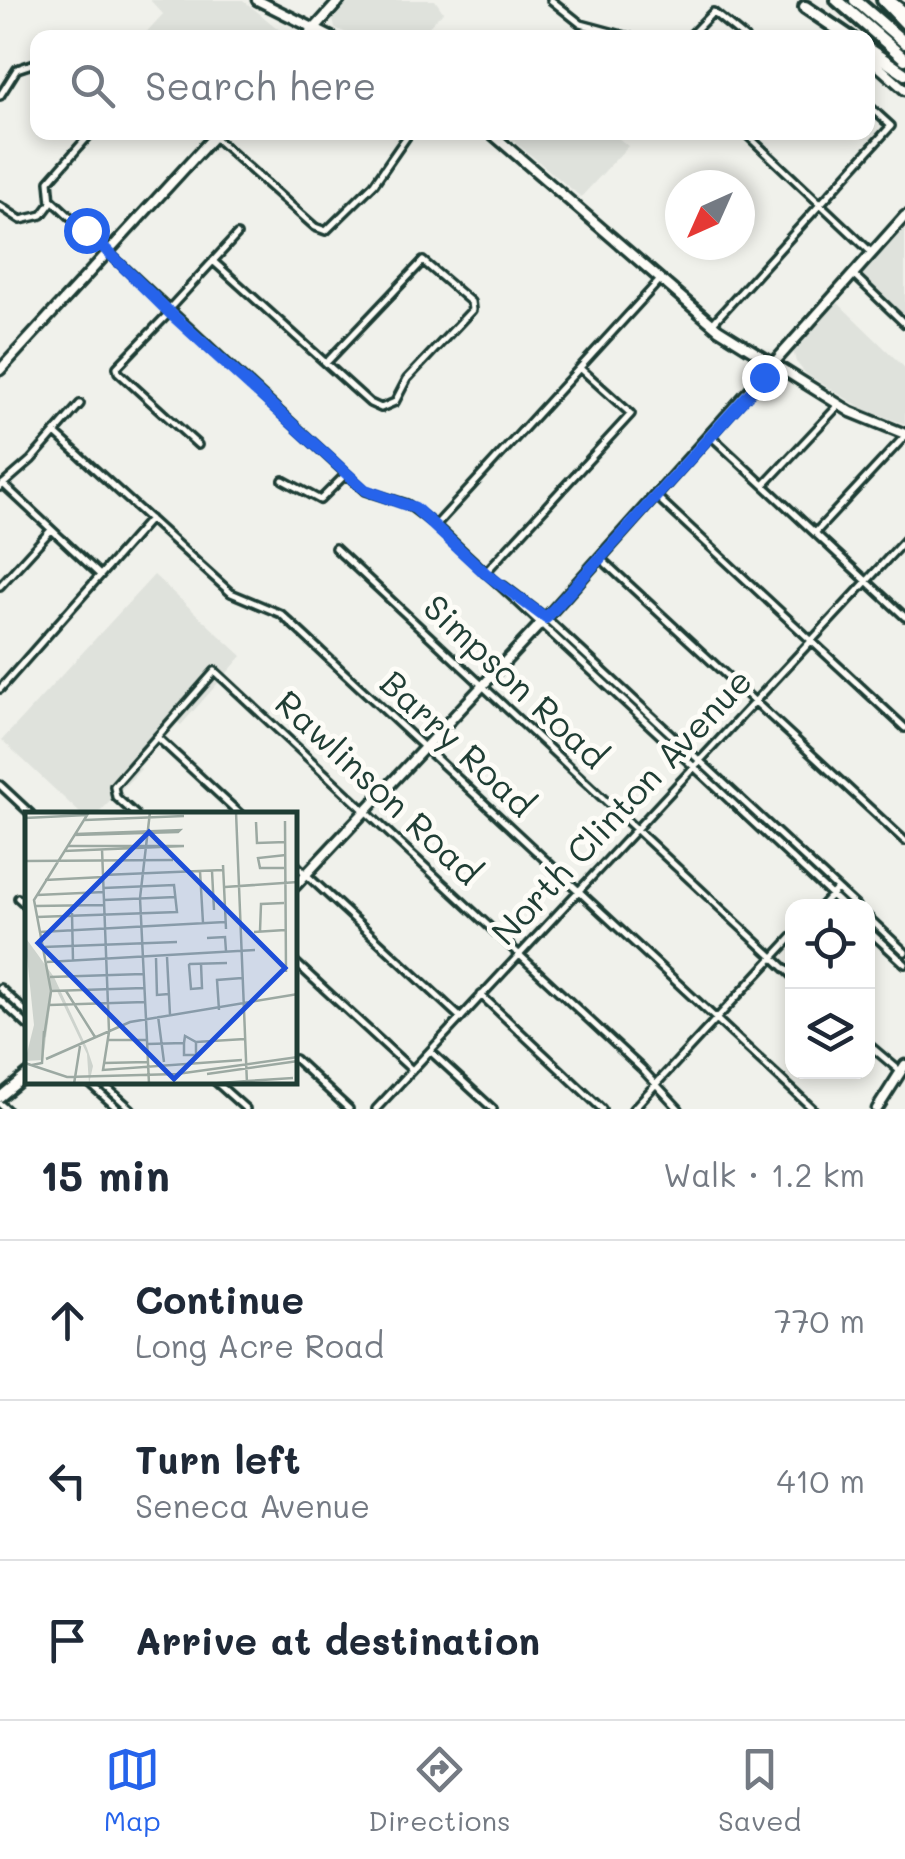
<!DOCTYPE html>
<meta charset="utf-8">
<style>
:root{--surface:#fff;--page:#f2f2f3;--text:#1f2937;--muted:#747a83;--line:#e0e1e3;--accent:#2563eb}
body{margin:0;font-family:Mali,sans-serif;background:var(--page);color:var(--text)}
.controls{position:absolute;right:30px;bottom:30px;display:grid;overflow:hidden;border-radius:20px;box-shadow:0 5px 15px #0003}
.controls button{width:90px;height:90px;display:grid;place-items:center;padding:0;border:0;border-bottom:2px solid var(--line);background:var(--surface);color:var(--text);font:50px sans-serif}
.compass{position:absolute;left:665px;top:170px;width:90px;height:90px;border-radius:50%;background:var(--surface);box-shadow:0 5px 15px #0003;rotate:225deg}
.stop{position:absolute;width:30px;height:30px;margin:-22px;border:8px solid #2563eb;border-radius:50%;background:#fff}
.stop.end{background:#2563eb;border-color:#fff;box-shadow:0 2px 10px #0008}
.list{margin:0;padding:0;list-style:none}
h2{display:flex;justify-content:space-between;align-items:center;height:130px;margin:0;padding:0 40px;font-size:42px}
h2 small{font-size:32px;font-weight:400;color:var(--muted)}
.list li{display:grid;grid-template-columns:65px 1fr auto;gap:30px;align-items:center;box-sizing:border-box;height:160px;padding:0 40px;border-top:2px solid var(--line)}
.list b{display:block;font-size:38px;white-space:nowrap}
.list p{margin:0;font-size:32px;white-space:nowrap;color:var(--muted)}
.list em{font-size:32px;font-style:normal;color:var(--muted)}
.icon{flex:none;width:55px;height:55px;fill:none;stroke:currentColor;stroke-width:2;stroke-linecap:round;stroke-linejoin:round}
.map{position:relative;flex:none;width:905px;height:1109px;overflow:hidden}
.search{position:absolute;background:var(--surface);box-shadow:0 5px 15px #0003;left:30px;right:30px;top:30px;height:110px;display:flex;align-items:center;gap:25px;box-sizing:border-box;padding:0 35px;border-radius:20px;color:var(--muted);font-size:38px}
.sheet{height:610px;background:var(--surface)}
nav{display:flex;justify-content:space-around;align-items:center;box-sizing:border-box;height:140px;border-top:2px solid var(--line);background:var(--surface);font-size:28px;color:var(--muted)}
nav a{display:grid;justify-items:center;gap:5px}
nav .on{color:var(--accent)}
.map>svg:first-child{display:block}
.built{fill:#dfe2dc}
.green{fill:#cdd3cd;stroke:#768880;stroke-width:2.5}
.lines{fill:none;stroke-linecap:round;stroke-linejoin:round}
.street-casing{stroke:#1f3d34;stroke-width:12}
.secondary-casing{stroke:#1f3d34;stroke-width:15}
.highway-casing{stroke:#1f3d34;stroke-width:18}
.street{stroke:#fdfcf7;stroke-width:5}
.secondary{stroke:#fdfcf7;stroke-width:8}
.highway{stroke:#fdfcf7;stroke-width:10}
.route{stroke:#2563eb;stroke-width:12}
.labels{text-anchor:middle;stroke-width:10;stroke-linejoin:round;paint-order:stroke}
.street-label{font-size:35px;fill:#1f3d34;stroke:#fdfcf7}
.inset-road{fill:none;stroke:#9ca9a2;stroke-width:2.5}
.view{fill:#1d4ed8;fill-opacity:0.15;stroke:#1d4ed8;stroke-width:5}
.inset-edge{fill:none;stroke:#1f3d34;stroke-width:5}
</style>
<div class="map">
<svg width="905" height="1109" viewBox="0 0 905 1109">
<rect width="100%" height="100%" fill="#f0f1eb"/>
<filter id="ink" filterUnits="userSpaceOnUse"><feTurbulence type="fractalNoise" baseFrequency=".01" numOctaves="2"/><feDisplacementMap in="SourceGraphic" scale="20" xChannelSelector="R" yChannelSelector="G"/><feConvolveMatrix kernelMatrix="1 2 1 2 8 2 1 2 1" color-interpolation-filters="sRGB"/></filter>
<g filter="url(#ink)">
<!-- built -->
<path class="built" d="M150,0H243L288,37H142L163,14Z
M351,0H435L443,12L419,37H356L335,28L333,19Z
M504,133H612L628,146L581,197Z
M905,227V317L862,275Z
M837,302L905,368V424L865,410L806,374L796,362L793,350Z
M154,575L242,656L181,725L171,717L132,760L141,769L98,814H81L2,740Z"/>
<!-- green -->
<path class="green" d="M702,767L833,888V890L699,769Z"/>
<g class="lines">
<defs>
<path id="street" d="M551,0L581,24L633,38
M688,38L713,12L745,38
M0,96L17,69L38,62
M686,132H698
M744,132L872,253
M214,137L315,227L326,231L374,184L410,132
M51,199L365,491L407,504L435,525L843,906
M0,206L21,220L42,215L51,203L49,181L92,132
M213,261L370,403L381,408L395,402L407,379L472,310L471,302L423,261L326,363
M853,274L905,324
M169,309L237,235
M169,313L117,367L118,372L198,445
M713,323L891,126L868,105
M56,434L231,593L281,614L813,1109
M711,436L905,617
M283,480L320,500L346,474
M3,484L100,575
M764,485L839,405
M0,487L31,460L80,404
M656,496L905,728
M436,525L660,280
M815,533L905,436
M335,548L792,975
M600,558L905,841
M485,573L631,414L580,368
M0,586L51,530
M504,586L546,618L856,906
M0,689L150,519
M157,737L240,814
M0,785L31,814
M135,814L116,797L114,786L215,671L641,1068L679,1109
M295,864L461,1018
M18,898L28,907
M821,906L837,889
M868,917L905,952
M868,930L905,964
M295,962L412,1070
M0,988L28,1014
M481,995L602,1109
M0,1000L28,1026
M868,1044L901,1072
M430,1051L493,1109
M295,1059L349,1109
M88,1082L118,1109
M101,1082L131,1109
M216,1082L246,1109
M0,1104L6,1109
M376,1109L905,540
M633,1109L792,937"/>
<path id="secondary" d="M257,0L333,38
M890,0L905,12
M306,38L340,0
M868,57L905,90
M490,132L718,329L851,412L905,434
M0,370L218,132
M295,886L546,618L905,216
M0,1097L28,1074
M877,1109L905,1065"/>
<path id="highway" d="M837,0L905,59
M855,0L905,43
M883,0L905,23
M805,7L851,38
M868,49L905,74"/>
</defs>
<!-- street casing -->
<use href="#street" class="street-casing"/>
<!-- secondary casing -->
<use href="#secondary" class="secondary-casing"/>
<!-- highway casing -->
<use href="#highway" class="highway-casing"/>
<!-- street -->
<use href="#street" class="street"/>
<!-- secondary -->
<use href="#secondary" class="secondary"/>
<!-- highway -->
<use href="#highway" class="highway"/>
</g>
</g>
<g class="lines" filter="url(#ink)">
<!-- route -->
<path class="route" d="M86,230L170,313L365,490L415,508L485,573L546,618L764,377"/>
</g>
<g class="labels">
<!-- street labels -->
<g class="street-label">
<text transform="translate(515 682) rotate(43)" y="12">Simpson Road</text>
<text transform="translate(457 744) rotate(43)" y="12">Barry Road</text>
<text transform="translate(378 788) rotate(43)" y="12">Rawlinson Road</text>
<text transform="translate(622 807) rotate(-47)" y="12">North Clinton Avenue</text>
</g>
</g>
<!-- overview -->
<g transform="translate(25 812)">
<rect width="272" height="272" fill="#f0f1eb"/>
<path d="M0,125L29,165L62,236L68,254L64,272L62,242L32,179L27,180L18,248L0,249L9,213Z" fill="#cdd3cd"/>
<path class="inset-road" d="M211,0L222,272M0,6L62,3M60,8L159,4M260,9L261,160M231,10L232,31L261,30M49,23L153,20L155,18L51,22M77,37L84,219M39,39L159,34H43M0,49L148,48M198,53L201,117M259,56H235L233,46L261,43M175,59L178,111M187,59L189,98M78,63L198,58M20,68L78,65M200,75L273,70M12,83L79,80M79,88L151,85M10,94L79,93M47,101L48,149M12,105L152,100L149,73L78,76M235,119L236,92L259,91M15,120L200,110M229,120L260,118M182,126L200,125L201,139M18,135L152,130M142,145L145,203M131,146L132,183L144,182M22,150L230,138M176,152L177,176L166,177L164,153L165,152L202,151M25,165L118,162M26,179L119,176M41,179L70,225M24,193L120,190M194,198L192,168L217,166M133,204L139,250M121,207L115,86L125,0M121,207L124,272M84,220L78,258L217,248M19,225L26,179L9,88L64,0M83,228H122M159,231V243H171V230M122,232L159,231L160,224L171,230L220,227M21,247L105,210L273,182M0,251L42,265L152,262L273,245M79,251L123,250M7,253L17,251L19,219M182,262L273,249M222,269L268,266M49,272L55,234M181,272L222,269"/>
<path class="view" d="M124,20L260,156L149,267L13,131Z"/>
<rect width="272" height="272" class="inset-edge"/>
</g>
</svg>
<div class="controls">
<button><svg class="icon" aria-label="locate" viewBox="0 0 24 24"><circle cx="12" cy="12" r="6"/><path d="M12 2v4M12 18v4M2 12h4M18 12h4"/></svg></button>
<button><svg class="icon" aria-label="layers" viewBox="0 0 24 24"><path d="M12 4l9 5-9 5-9-5zM3 14l9 5 9-5"/></svg></button>
</div>
<svg class="compass" viewBox="-18 -18 36 36"><path d="M0-13l5 13h-10z" fill="#e53935"/><path d="M0 13l5-13h-10z" fill="#747a83"/></svg>
<div class="stop" style="left:86px;top:230px"></div>
<div class="stop end" style="left:764px;top:377px"></div>
<div class="search"><svg class="icon" aria-label="search" viewBox="0 0 24 24"><circle cx="10" cy="10" r="6"/><path d="M15 15l6 6"/></svg>Search here</div>
</div>
<section class="sheet">
<h2>15 min<small>Walk · 1.2 km</small></h2>
<ul class="list">
<li><svg class="icon" aria-label="ahead" viewBox="0 0 24 24"><path d="M12 20V5M6 11l6-6 6 6"/></svg><div><b>Continue</b><p>Long Acre Road</p></div><em>770 m</em></li>
<li><svg class="icon" aria-label="left" viewBox="0 0 24 24"><path d="M17 20v-9H6M10 6l-5 5 5 5"/></svg><div><b>Turn left</b><p>Seneca Avenue</p></div><em>410 m</em></li>
<li><svg class="icon" aria-label="arrive" viewBox="0 0 24 24"><path d="M6 21V4h12l-3 4 3 4H6"/></svg><div><b>Arrive at destination</b></div></li>
</ul>
</section>
<nav>
<a class="on"><svg class="icon" aria-label="map" viewBox="0 0 24 24"><path d="M3 6l6-2 6 2 6-2v14l-6 2-6-2-6 2zM9 4v14M15 6v14"/></svg>Map</a>
<a><svg class="icon" aria-label="directions" viewBox="0 0 24 24"><path d="M12 3l9 9-9 9-9-9zM9 14v-3h6M13 9l2 2-2 2"/></svg>Directions</a>
<a><svg class="icon" aria-label="saved" viewBox="0 0 24 24"><path d="M7 4h10v16l-5-4-5 4z"/></svg>Saved</a>
</nav>
